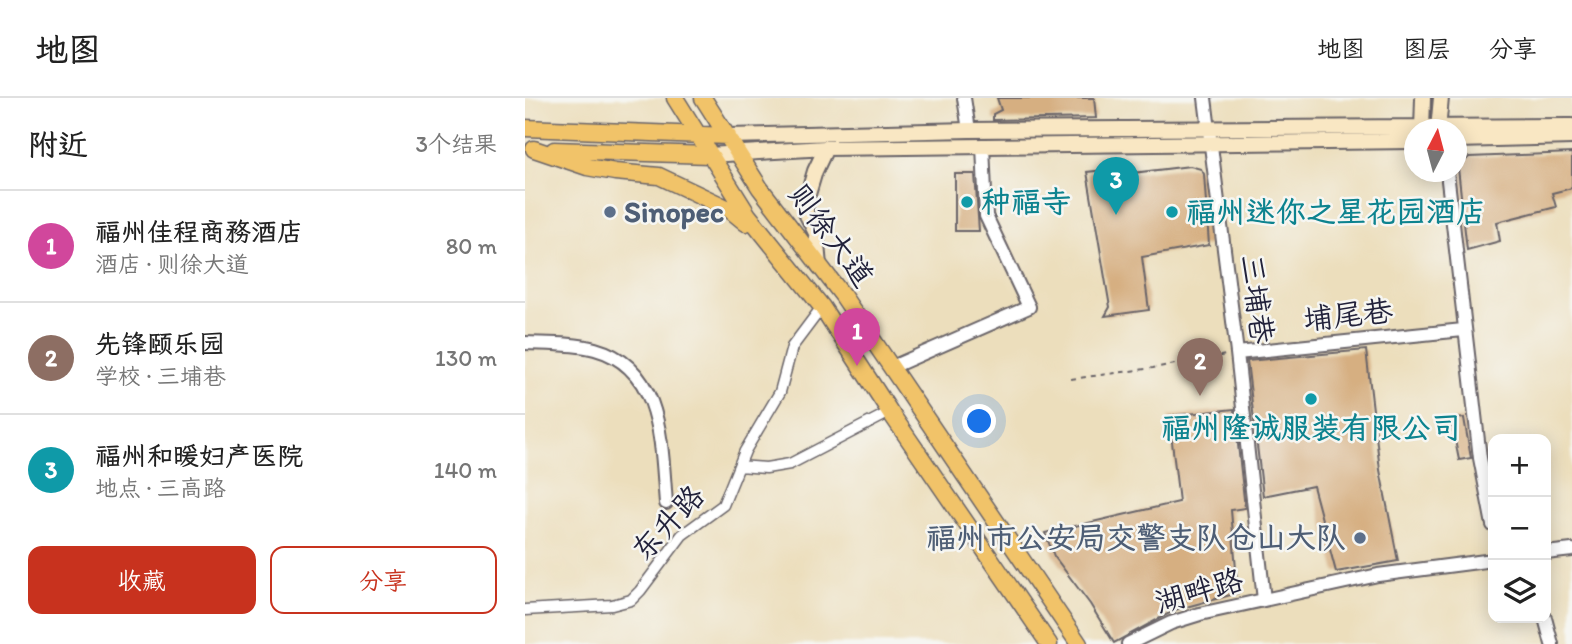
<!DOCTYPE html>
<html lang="zh">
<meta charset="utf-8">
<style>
:root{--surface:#fff;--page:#f6f6f6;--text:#222;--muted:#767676;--line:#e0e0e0;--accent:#c8321e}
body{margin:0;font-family:Itim,"LXGW WenKai TC",sans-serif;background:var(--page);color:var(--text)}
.controls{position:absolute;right:21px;bottom:21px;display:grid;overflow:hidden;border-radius:14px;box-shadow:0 4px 18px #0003}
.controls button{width:63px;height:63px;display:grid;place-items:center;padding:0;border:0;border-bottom:2px solid var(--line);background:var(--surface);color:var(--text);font:35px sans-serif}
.compass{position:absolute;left:879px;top:21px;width:63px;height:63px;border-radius:50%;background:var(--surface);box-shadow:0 4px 18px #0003;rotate:6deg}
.you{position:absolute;left:455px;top:324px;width:24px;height:24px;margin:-18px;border:5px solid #fff;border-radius:50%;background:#1a73e8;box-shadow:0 0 0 10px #1a73e833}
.badge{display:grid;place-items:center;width:46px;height:46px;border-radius:50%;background:var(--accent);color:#fff;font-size:23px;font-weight:700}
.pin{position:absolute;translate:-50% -58px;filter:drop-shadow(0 2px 4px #0008)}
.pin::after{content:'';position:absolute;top:37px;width:24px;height:21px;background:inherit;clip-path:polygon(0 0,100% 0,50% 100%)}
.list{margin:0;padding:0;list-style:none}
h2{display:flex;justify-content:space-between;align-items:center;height:91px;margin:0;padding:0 28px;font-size:30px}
h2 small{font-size:23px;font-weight:400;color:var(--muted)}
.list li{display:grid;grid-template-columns:46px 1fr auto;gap:21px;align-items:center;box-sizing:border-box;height:112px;padding:0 28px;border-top:2px solid var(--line)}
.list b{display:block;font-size:26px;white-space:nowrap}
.list p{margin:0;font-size:23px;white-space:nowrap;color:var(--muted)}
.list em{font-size:23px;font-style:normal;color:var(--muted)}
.actions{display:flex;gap:14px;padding:21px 28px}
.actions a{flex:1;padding:16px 0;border:2px solid var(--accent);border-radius:14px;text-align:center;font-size:24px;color:var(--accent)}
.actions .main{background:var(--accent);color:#fff}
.icon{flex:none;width:38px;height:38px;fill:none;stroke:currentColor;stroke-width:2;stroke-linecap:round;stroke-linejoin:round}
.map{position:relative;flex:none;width:1047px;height:546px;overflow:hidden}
header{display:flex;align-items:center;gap:42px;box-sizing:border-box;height:98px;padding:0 35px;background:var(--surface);border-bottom:2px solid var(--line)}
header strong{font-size:33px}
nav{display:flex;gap:38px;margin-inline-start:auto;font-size:24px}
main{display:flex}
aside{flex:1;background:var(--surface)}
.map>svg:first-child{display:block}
.building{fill:#d6af81}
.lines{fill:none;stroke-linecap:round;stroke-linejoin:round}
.minor-casing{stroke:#696468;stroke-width:13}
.tertiary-casing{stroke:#696468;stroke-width:16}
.secondary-casing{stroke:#696468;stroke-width:18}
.primary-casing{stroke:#696468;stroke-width:19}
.path{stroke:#696468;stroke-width:2;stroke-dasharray:5 5;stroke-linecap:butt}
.minor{stroke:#fff;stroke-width:10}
.tertiary{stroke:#fff;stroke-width:12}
.secondary{stroke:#f9e7c3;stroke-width:14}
.primary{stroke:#f1c369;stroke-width:16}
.culture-dot{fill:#0f9aa8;stroke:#f6f6f2;stroke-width:2.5}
.service-dot{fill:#5c6f8a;stroke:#f6f6f2;stroke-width:2.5}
.labels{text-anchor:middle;stroke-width:5;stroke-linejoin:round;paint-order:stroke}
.culture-label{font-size:30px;font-weight:bold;fill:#0d838f;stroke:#f6f6f2;text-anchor:start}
.service-label{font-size:30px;font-weight:bold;fill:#4e5e75;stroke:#f6f6f2;text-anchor:start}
.street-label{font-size:30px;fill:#22223b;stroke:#f6f6f2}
</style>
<header>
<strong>地图</strong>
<nav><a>地图</a><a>图层</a><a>分享</a></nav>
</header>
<main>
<aside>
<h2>附近<small>3个结果</small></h2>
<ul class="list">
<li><span class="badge" style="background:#d1479c">1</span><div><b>福州佳程商務酒店</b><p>酒店 · 则徐大道</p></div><em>80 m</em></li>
<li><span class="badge" style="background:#8d6e63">2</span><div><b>先锋颐乐园</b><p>学校 · 三埔巷</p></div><em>130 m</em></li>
<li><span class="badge" style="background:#0f9aa8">3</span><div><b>福州和暖妇产医院</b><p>地点 · 三高路</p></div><em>140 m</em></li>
</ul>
<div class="actions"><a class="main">收藏</a><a>分享</a></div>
</aside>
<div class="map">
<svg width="1047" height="546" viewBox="0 0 1047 546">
<rect width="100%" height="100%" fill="#f6f6f2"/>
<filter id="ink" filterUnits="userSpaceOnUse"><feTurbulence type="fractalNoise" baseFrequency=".0143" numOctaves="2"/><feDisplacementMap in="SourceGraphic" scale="14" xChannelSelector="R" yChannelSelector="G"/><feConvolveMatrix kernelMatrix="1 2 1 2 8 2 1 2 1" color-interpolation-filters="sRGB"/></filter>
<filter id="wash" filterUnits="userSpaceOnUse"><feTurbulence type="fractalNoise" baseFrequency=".00686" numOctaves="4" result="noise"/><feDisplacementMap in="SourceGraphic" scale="28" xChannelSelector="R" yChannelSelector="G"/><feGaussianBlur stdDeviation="1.57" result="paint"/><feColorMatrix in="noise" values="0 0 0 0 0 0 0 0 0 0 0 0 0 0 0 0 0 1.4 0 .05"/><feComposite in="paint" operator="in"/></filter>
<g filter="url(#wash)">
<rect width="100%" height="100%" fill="#ecdebc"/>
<g id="blocks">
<!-- building -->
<path class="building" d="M472,0H569L571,20L468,22V16L476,12Z
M1047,55V90L1027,95L1031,109L972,124L975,143L942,152L933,70L944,59Z
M665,68L676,71L679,76L684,147L617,159L624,212L580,218L585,209L562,74L607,69V75Z
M430,76H450L454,133H430Z
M841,252L855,372L873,463L811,474L788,388L738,398L722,263Z
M709,311L720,410L706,412L713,495L650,512L589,545L565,506L529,458L520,435L654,404L644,318Z
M939,320L946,360L934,362L926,322Z"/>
</g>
</g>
<g filter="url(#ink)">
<use href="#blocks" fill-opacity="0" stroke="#696468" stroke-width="2"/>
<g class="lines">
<defs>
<path id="minor" d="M214,368L241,370L265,366L365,314
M0,512L87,507L106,502L115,493L157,437L198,407L220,353L255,294L267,249L297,209"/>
<path id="tertiary" d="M439,0L444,32
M680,0L712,255L739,502
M922,74L955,360L968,427
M0,245C23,246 48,245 70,251C139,270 136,348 141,405
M712,255L938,232
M367,269L504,209L461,118L458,47
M1021,455L1047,452
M1020,520L1027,546
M603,546L646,525L675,516L853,477L968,462"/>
<path id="secondary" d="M897,32L898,0
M913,32L916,0
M203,38L444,32L1047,28
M932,42L1047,39
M184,57L301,50L890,43
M294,168L291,135L281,115V103L290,73L301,50"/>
<path id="primary" d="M150,0L223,117L297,209L365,314L524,546
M178,0L235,90L318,198L554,546
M0,30L203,38
M9,51L62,69L90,74L134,78L204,111L221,125
M29,52L184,57"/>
</defs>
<!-- minor casing -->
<use href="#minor" class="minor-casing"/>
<!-- tertiary casing -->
<use href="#tertiary" class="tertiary-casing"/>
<!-- secondary casing -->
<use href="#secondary" class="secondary-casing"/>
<!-- primary casing -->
<use href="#primary" class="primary-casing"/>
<!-- path -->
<path class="path" d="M546,281L628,270L701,257"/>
<!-- minor -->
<use href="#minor" class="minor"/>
<!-- tertiary -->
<use href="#tertiary" class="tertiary"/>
<!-- secondary -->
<use href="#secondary" class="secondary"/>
<!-- primary -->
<use href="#primary" class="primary"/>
</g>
</g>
<!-- markers -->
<g class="culture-dot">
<circle cx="442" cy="104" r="7"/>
<circle cx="647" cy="114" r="7"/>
<circle cx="786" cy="301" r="7"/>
</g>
<g class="service-dot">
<circle cx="85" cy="114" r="7"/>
<circle cx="835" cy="440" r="7"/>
</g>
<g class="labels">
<!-- culture labels -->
<g class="culture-label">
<text x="456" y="114">种福寺</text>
<text x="661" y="124">福州迷你之星花园酒店</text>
<text x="786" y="340" text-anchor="middle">福州隆诚服装有限公司</text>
</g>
<!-- service labels -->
<g class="service-label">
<text x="99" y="124">Sinopec</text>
<text x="821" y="450" text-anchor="end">福州市公安局交警支队仓山大队</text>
</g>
<!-- street labels -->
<g class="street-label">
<text transform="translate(306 137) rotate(53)" y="10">则徐大道</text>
<text transform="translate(732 201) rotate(83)" y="10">三埔巷</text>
<text transform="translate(823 217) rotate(-6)" y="10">埔尾巷</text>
<text transform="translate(143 425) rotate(-47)" y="10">东升路</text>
<text transform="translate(674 493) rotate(-16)" y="10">湖畔路</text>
</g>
</g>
</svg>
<div class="controls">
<button>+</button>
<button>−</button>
<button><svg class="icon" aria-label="layers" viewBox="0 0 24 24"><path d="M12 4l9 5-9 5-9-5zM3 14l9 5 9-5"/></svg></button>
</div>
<svg class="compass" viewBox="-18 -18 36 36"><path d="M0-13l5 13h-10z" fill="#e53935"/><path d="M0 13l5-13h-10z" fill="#767676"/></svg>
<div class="you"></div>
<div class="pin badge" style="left:332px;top:268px;background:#d1479c">1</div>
<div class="pin badge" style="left:675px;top:298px;background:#8d6e63">2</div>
<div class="pin badge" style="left:591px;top:117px;background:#0f9aa8">3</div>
</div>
</main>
